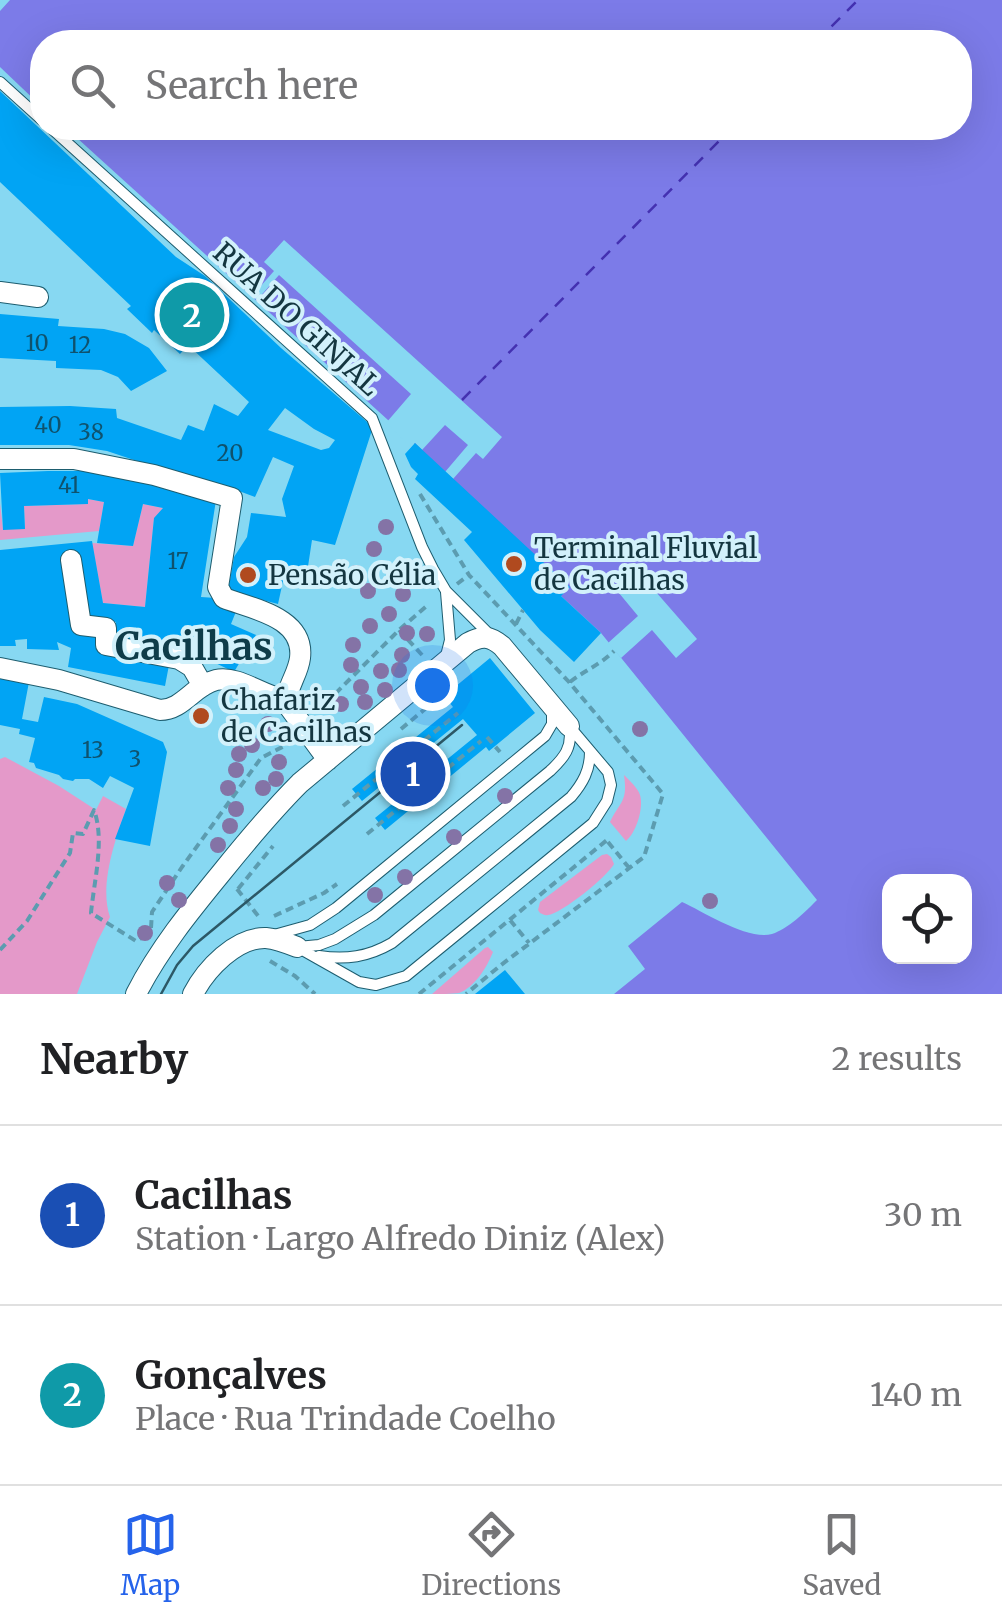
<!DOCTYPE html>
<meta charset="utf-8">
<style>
:root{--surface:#fff;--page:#f2f2f2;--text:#202124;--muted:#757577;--line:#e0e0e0;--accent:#2563eb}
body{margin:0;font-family:Merriweather,serif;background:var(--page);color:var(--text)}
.controls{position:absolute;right:30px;bottom:30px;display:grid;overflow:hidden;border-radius:20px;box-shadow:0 10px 40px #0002}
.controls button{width:90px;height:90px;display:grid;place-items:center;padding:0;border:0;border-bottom:2px solid var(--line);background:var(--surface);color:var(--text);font:50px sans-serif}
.you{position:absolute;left:432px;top:685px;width:35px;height:35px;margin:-25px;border:8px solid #fff;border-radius:50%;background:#1a73e8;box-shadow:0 0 0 15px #1a73e833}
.badge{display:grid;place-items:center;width:65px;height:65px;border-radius:50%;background:var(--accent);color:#fff;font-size:32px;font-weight:700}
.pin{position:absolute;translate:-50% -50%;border:5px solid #fff;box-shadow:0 2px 10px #0006}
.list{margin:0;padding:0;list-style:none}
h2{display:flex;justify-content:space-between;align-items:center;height:130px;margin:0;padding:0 40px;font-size:42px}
h2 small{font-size:32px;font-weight:400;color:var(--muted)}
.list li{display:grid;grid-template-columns:65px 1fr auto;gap:30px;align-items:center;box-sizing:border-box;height:180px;padding:0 40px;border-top:2px solid var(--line)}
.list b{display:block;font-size:38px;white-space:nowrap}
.list p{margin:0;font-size:32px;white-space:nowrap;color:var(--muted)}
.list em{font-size:32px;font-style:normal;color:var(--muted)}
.icon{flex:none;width:55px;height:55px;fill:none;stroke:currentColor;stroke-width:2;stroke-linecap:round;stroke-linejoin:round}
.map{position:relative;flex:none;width:1002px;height:994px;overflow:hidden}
.search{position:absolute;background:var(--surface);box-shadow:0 10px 40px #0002;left:30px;right:30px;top:30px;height:110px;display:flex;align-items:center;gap:25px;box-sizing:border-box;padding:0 35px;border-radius:40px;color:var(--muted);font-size:38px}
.sheet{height:490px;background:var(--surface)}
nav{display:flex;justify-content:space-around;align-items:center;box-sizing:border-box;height:140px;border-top:2px solid var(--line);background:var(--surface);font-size:28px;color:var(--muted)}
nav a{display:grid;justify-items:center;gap:5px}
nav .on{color:var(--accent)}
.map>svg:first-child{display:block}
.green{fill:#e499c9}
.water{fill:#7c7be8;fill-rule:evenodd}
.pier{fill:#87d8f2}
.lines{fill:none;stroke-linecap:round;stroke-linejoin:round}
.ferry{stroke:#4431b1;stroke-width:2.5;stroke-dasharray:12 10;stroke-linecap:butt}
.building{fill:#01a4f4;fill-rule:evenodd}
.lane-casing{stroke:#1d5d6f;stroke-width:12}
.street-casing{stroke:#1d5d6f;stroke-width:22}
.path{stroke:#5c9cb0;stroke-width:4;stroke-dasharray:8 5;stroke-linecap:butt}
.lane{stroke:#fff;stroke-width:10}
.street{stroke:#fff;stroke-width:20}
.tram{stroke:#2c5866;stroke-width:2.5}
.tree{fill:#8473a6}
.poi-dot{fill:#b04a1f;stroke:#d2f1fb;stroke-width:4}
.labels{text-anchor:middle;stroke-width:8;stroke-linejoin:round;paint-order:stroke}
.number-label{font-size:22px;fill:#0f526d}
.street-label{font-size:28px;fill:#143640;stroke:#d2f1fb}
.poi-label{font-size:28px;fill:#143640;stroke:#d2f1fb;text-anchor:start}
.district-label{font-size:38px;font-weight:bold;fill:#0f3c49;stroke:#d2f1fb}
</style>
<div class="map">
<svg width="1002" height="994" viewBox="0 0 1002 994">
<rect width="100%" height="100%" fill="#87d8f2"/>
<!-- green -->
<path class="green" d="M88,499L104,502L99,531L0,540V503L3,529L25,528L24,506L87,504Z
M143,504L163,508L154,519L145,607L103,603L92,543L133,546Z
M5,757L59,786L96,810L103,796L126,809C115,840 99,886 110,917L97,942L77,994H0V759Z
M624,775C629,780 638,788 640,795C644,808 636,833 626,841L610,822C620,801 628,802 624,775Z
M607,854L611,857L614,864C608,876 561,914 548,915C545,916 543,914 540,913L538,910L540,902L602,855Z
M488,947L493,952C487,967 475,987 459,993C452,994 439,994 432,994L485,948Z"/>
<!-- water -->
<path class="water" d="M10,0H1002V994H614L645,969L628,946L682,902C704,912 749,941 772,934C788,929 805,912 817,900L601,633L561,596L453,479L66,128H960V42H42V107L0,67V11ZM890,882H964V956H890Z"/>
<!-- pier -->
<path class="pier" d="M284,240L502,437L483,459L476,453L453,479L445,472L468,445L445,425L422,450L415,443L411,447L386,423L411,394L279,275L257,300L252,296L274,271L264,262Z
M635,568L697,639L676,658L652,630L621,658L608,643L638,616L614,587Z"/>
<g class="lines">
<!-- ferry -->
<path class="ferry" d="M816,42L858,0
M462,400L732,128"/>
</g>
<!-- building -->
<path class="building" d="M0,91L176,257L205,276L281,348L373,427L335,545L312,540L307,573L296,571L295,575L285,572L278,604L228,591L234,557L247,537L251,513L286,517L282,499L294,466L273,457L255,497L231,488L204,482L186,474L170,472L107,451L69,445H0V407L70,406L116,409L117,418L181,440L188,425L204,431L214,404L238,416L249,402L188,345L180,354L154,330L152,333L127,309L131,306L0,182ZM285,408L314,429L335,440L329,448L321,450L268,430Z
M0,314L59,319L58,326L104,329L125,334L149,348L167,371L131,391L118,377L101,370L56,368V361L0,358Z
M415,443L570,587L561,596L601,633L574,662L540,630L464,540L472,532L415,479L418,474L411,467L405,454Z
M48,471H89L167,484L216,500L201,597L216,598L237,609L231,624L256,635L234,672L203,657L112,642L116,622L84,618L74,559L67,560L72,600L79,628L100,630L99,652L111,654L112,649L126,652L125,659L169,665L165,686L68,667L71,648L57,642L59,650L27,649V639L15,640L16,646H0V550L92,541L103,603L145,607L154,518L163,508L143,504L133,546L97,543L104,502L88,499V504L24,506L25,529L3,530L0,473Z
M490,658L535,713L489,751L486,747L385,830L375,818L477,735L463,719L362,801L352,789L453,707L444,696Z
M0,678L29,682L22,719L38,722L44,697L77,704L163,742L167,752L150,846L115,839L134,788L110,776L103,788L89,779H75L73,781L63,779L59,775L36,768L34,763L29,762L35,738L19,734L20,729L0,725Z
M505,970L525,994H475Z"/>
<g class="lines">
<defs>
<path id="lane" d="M0,82L42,120
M51,128L372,418L422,547L433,569L446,591L490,635
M445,660L450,640L446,592
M274,935L310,925L336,908L545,736L552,724V709
M297,947L359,982L376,985L406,976L477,918L593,823L607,801L611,785L608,772L569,726
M298,947L319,945L335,939L374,915L550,771C564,758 573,747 569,727
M319,956C346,960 368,957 392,943L571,797C583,783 590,770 590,752"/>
<path id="street" d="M0,292L38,297
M0,459H74L154,475L232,498L218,587L224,598C252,609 305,617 300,658C298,675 286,687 287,704L328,760
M71,560L81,625L106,628V645L179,659L192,667L203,686
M0,668L59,680L160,710C183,710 194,685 216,680C239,675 263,697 286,700
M136,994C159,949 190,911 222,872C247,841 272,811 300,783L468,643C482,635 490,636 502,646L569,726
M193,994C206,969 236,937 266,938C277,939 287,943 297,947"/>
</defs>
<!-- lane casing -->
<use href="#lane" class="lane-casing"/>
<!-- street casing -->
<use href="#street" class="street-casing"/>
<!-- path -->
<path class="path" d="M420,494L469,575L569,682L663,794L644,857L501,965L466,994
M457,584L469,575
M516,624L523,610
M399,630L423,656
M570,682C585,670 600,665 614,651
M317,712L399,630L429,604
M401,729L449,689
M487,737L500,752
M343,806L458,713
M367,834L481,741
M608,842L630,869
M237,889L259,917
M238,889L273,846
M274,916L324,893L337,884
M510,920L529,943
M151,928L152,912L182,867L261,758L292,742
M0,950L27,921L70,853L73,833L83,834L94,810C105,840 94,881 91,913L136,941L145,936
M270,961L295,976L315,994
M419,994L607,840"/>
<!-- lane -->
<use href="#lane" class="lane"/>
<!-- street -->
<use href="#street" class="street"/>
<!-- tram -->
<path class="tram" d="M161,994L177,965L193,946L462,725"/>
</g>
<!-- trees -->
<g class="tree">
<circle cx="386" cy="527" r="8"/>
<circle cx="374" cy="549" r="8"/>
<circle cx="356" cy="573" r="8"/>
<circle cx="368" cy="591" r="8"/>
<circle cx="403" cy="594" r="8"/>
<circle cx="389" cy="614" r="8"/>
<circle cx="370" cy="626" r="8"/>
<circle cx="407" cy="633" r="8"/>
<circle cx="427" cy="634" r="8"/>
<circle cx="353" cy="645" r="8"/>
<circle cx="402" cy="655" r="8"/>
<circle cx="351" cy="665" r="8"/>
<circle cx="399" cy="670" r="8"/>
<circle cx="381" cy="671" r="8"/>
<circle cx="361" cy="687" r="8"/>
<circle cx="385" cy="690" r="8"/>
<circle cx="365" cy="702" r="8"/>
<circle cx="341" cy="704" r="8"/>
<circle cx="268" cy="724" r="8"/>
<circle cx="324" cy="725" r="8"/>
<circle cx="640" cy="729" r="8"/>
<circle cx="252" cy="745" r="8"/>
<circle cx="239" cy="754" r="8"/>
<circle cx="279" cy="762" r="8"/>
<circle cx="236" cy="770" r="8"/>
<circle cx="276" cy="779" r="8"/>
<circle cx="228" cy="788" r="8"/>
<circle cx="263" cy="788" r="8"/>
<circle cx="505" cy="796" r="8"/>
<circle cx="236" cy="809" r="8"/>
<circle cx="230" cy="826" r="8"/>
<circle cx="454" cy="837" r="8"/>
<circle cx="218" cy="845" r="8"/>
<circle cx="405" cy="877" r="8"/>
<circle cx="167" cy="883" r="8"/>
<circle cx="375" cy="895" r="8"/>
<circle cx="179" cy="900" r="8"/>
<circle cx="710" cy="901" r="8"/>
<circle cx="145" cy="933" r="8"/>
</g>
<!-- markers -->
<g class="poi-dot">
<circle cx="514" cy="564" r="10"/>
<circle cx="248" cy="575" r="10"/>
<circle cx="201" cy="716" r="10"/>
</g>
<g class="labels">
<!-- number labels -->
<g class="number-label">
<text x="37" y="351">10</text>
<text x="80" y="353">12</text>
<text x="48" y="433">40</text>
<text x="91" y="440">38</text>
<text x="230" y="461">20</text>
<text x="69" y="493">41</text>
<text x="178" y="569">17</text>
<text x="93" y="758">13</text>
<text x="135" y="767">3</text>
</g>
<!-- street labels -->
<g class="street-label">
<text transform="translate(297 319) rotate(42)" y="10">RUA DO GINJAL</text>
</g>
<!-- poi labels -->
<g class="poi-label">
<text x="534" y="558">Terminal Fluvial<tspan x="534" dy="32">de Cacilhas</tspan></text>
<text x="268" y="585">Pensão Célia</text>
<text x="221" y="710">Chafariz<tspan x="221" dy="32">de Cacilhas</tspan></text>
</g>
<!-- district labels -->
<g class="district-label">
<text x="194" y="660">Cacilhas</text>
</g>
</g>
</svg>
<div class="controls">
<button><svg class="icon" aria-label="locate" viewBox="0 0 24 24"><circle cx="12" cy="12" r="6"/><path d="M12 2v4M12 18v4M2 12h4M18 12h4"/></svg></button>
</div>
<div class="you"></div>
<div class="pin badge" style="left:413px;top:774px;background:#1a4fb4">1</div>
<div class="pin badge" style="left:192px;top:315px;background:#0f9aa8">2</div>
<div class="search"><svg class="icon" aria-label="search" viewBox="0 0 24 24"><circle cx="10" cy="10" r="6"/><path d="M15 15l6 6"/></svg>Search here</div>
</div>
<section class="sheet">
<h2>Nearby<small>2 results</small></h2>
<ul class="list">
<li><span class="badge" style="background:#1a4fb4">1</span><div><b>Cacilhas</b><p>Station · Largo Alfredo Diniz (Alex)</p></div><em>30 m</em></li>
<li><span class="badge" style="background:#0f9aa8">2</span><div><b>Gonçalves</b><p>Place · Rua Trindade Coelho</p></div><em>140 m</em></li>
</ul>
</section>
<nav>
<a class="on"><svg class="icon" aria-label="map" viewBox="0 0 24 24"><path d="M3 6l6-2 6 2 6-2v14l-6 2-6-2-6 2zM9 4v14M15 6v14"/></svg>Map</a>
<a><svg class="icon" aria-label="directions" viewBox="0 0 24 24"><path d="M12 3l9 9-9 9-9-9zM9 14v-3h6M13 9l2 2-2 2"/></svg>Directions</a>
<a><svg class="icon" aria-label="saved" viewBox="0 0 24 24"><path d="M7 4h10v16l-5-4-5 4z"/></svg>Saved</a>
</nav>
